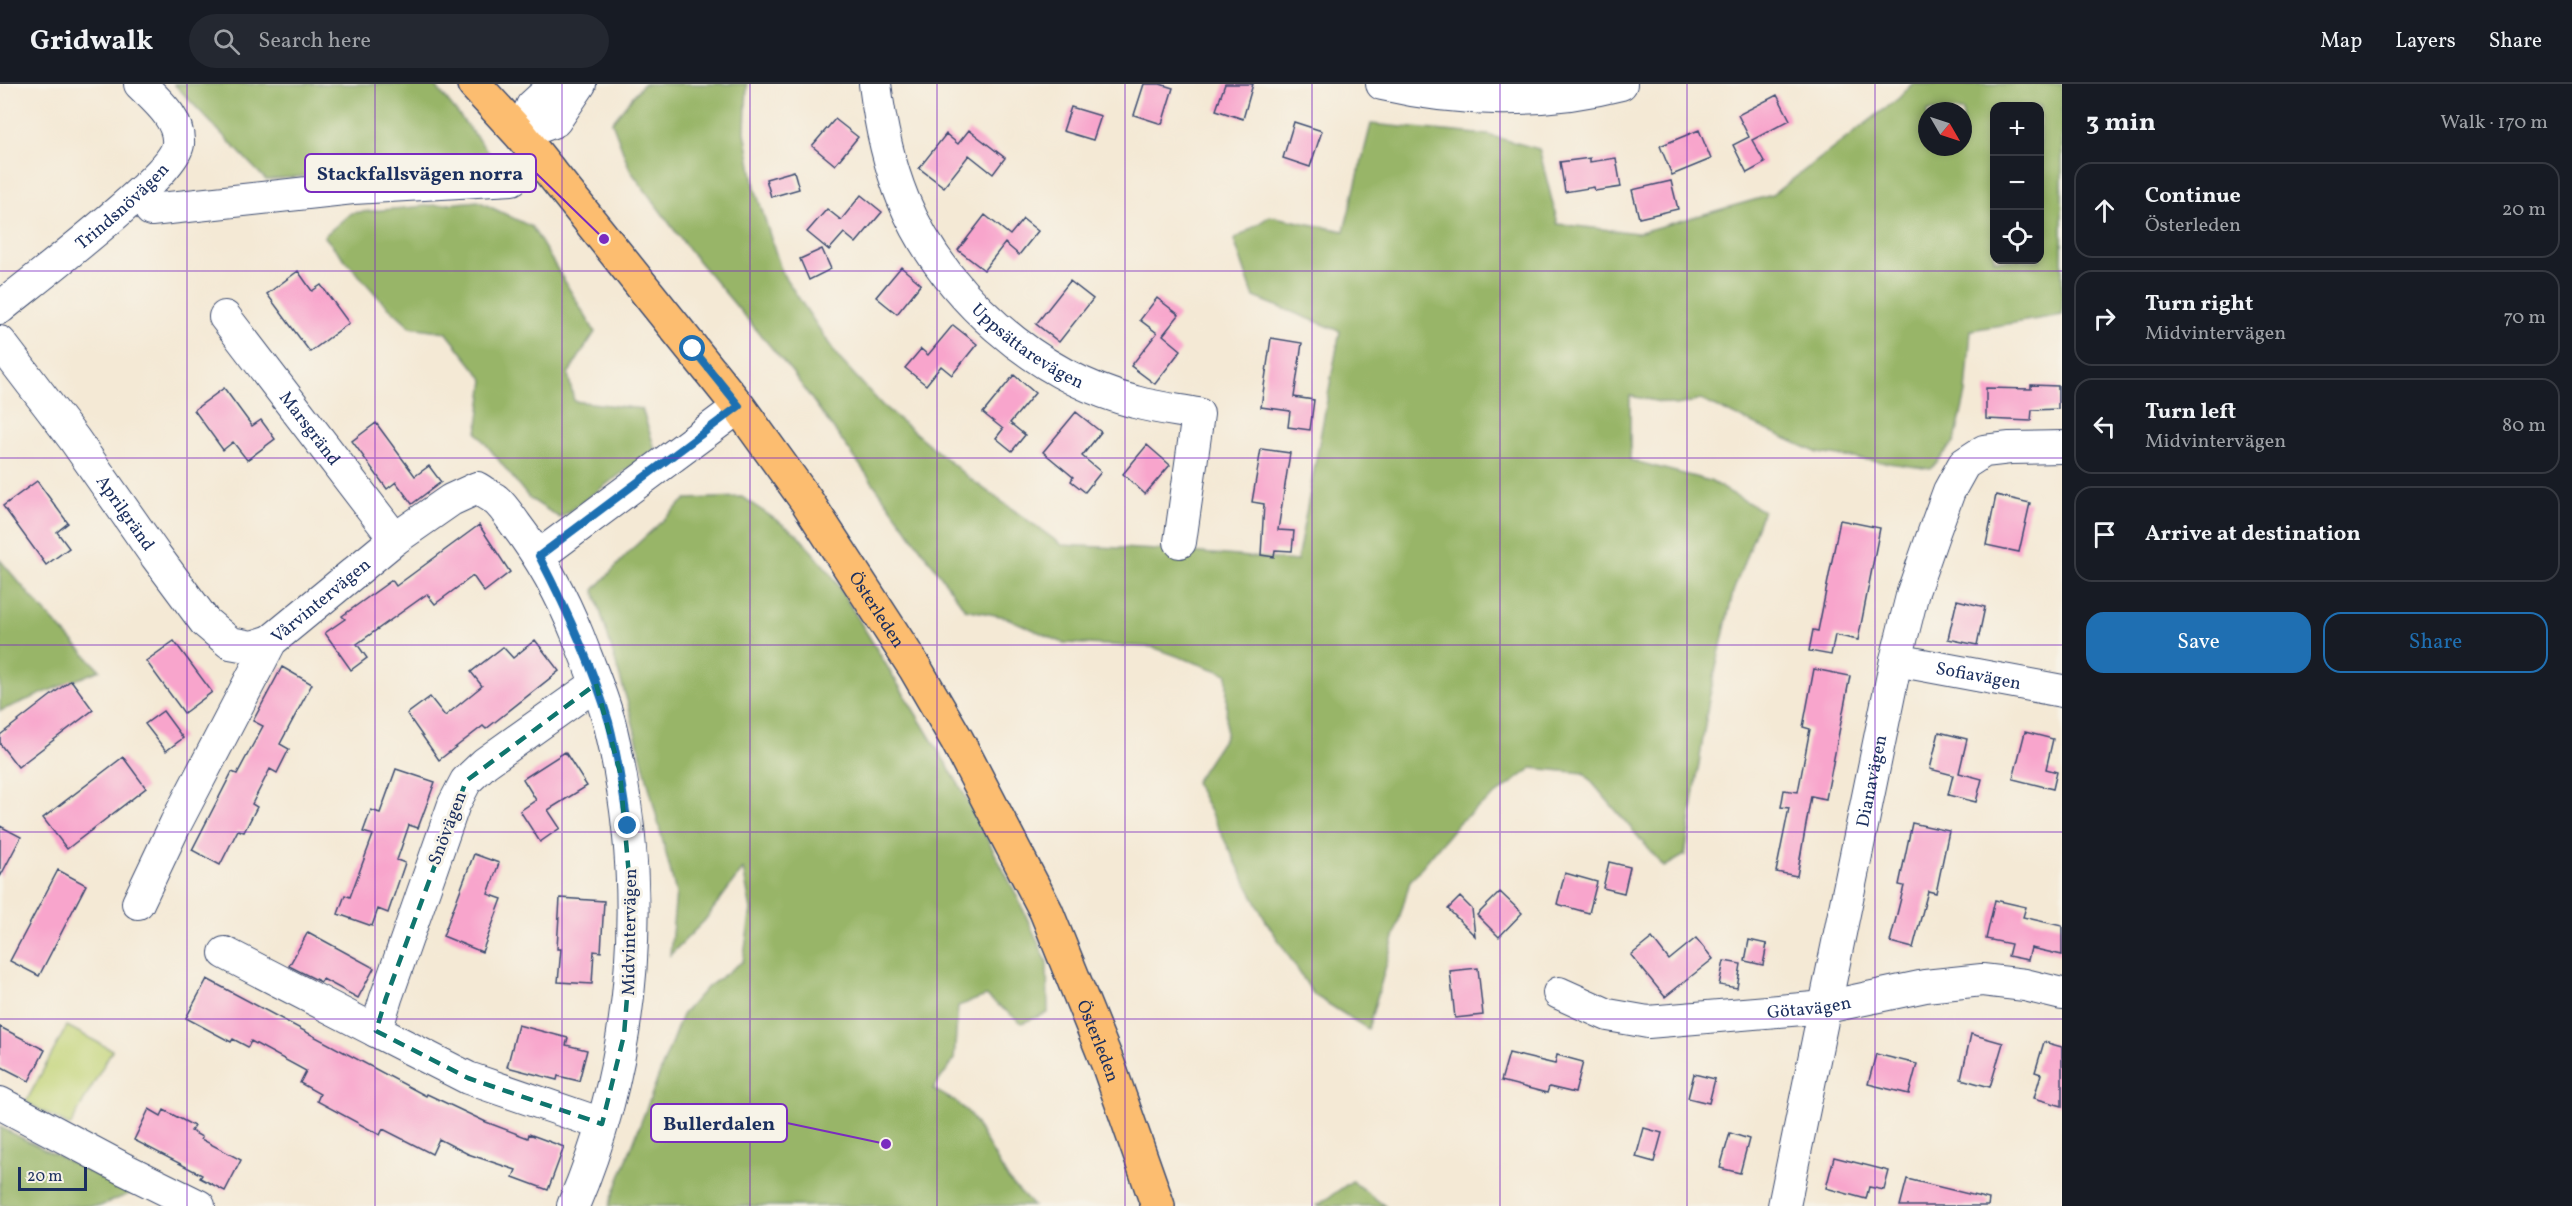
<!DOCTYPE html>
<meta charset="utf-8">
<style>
:root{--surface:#171b24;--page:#242831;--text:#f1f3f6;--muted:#9ea1a6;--line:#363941;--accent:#1f6fb2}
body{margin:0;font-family:Vollkorn,serif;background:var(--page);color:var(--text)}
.controls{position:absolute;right:18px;top:18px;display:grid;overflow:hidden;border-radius:12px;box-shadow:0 3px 9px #0003}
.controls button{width:54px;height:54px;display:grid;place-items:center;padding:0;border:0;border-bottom:2px solid var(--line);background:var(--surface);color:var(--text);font:30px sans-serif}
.compass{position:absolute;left:1918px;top:18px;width:54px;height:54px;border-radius:50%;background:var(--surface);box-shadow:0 3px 9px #0003;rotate:129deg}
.scale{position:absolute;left:18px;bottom:15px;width:69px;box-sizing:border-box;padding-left:6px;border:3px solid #1b2f5e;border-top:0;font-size:16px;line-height:21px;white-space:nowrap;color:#1b2f5e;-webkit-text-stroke:4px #f7f3e8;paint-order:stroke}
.stop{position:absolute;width:18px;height:18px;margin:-14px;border:4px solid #1f6fb2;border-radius:50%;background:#fff}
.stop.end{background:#1f6fb2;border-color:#fff;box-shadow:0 2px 6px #0008}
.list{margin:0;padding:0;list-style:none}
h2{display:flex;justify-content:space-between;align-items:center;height:78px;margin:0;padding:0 24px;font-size:26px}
h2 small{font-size:20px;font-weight:400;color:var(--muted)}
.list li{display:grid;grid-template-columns:39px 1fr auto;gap:18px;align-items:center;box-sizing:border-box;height:96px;margin:0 12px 12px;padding:0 12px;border:2px solid var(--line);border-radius:18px}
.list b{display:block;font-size:22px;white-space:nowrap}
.list p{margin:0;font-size:20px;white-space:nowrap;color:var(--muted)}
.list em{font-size:20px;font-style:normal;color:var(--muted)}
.actions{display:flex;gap:12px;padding:18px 24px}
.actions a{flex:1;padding:14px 0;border:2px solid var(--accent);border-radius:18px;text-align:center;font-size:21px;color:var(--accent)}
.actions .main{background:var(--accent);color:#fff}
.icon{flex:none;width:33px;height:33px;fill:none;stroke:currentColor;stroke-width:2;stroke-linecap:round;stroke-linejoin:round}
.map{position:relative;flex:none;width:2062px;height:1122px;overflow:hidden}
header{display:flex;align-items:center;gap:36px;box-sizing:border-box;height:84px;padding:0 30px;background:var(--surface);border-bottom:2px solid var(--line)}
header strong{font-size:28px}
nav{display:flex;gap:33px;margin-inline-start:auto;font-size:21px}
.search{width:420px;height:54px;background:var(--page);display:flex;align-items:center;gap:15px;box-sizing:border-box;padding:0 21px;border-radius:33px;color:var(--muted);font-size:22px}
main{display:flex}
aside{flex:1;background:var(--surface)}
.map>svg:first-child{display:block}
.green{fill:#c1d376;stroke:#6e816a;stroke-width:1.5}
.forest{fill:#98b567;stroke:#5a7262;stroke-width:1.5;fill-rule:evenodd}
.building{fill:#f8a5cc}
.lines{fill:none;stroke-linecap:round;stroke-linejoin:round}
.minor-casing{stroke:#3c4b70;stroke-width:34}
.major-casing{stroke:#3c4b70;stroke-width:36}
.minor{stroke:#fff;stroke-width:32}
.major{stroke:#fcbd6f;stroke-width:33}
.route{stroke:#1f6fb2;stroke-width:8}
.marked{fill:none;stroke:#0f766e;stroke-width:4.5;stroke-dasharray:12 8;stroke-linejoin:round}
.grid{fill:none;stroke:#7b2cbf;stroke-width:1.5;stroke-opacity:0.55}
.labels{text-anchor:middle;stroke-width:6;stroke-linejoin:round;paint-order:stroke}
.street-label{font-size:18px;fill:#1b2f5e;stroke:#f7f3e8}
.leader{fill:none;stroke:#7b2cbf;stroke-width:2}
.callout-dot{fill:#7b2cbf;stroke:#f7f3e8;stroke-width:2}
.callout{fill:#f7f3e8;stroke:#7b2cbf;stroke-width:2}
.callout-label{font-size:20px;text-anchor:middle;font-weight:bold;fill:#1b2f5e}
</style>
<header>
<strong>Gridwalk</strong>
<div class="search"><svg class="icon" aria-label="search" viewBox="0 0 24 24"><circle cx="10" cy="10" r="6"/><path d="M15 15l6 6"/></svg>Search here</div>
<nav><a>Map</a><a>Layers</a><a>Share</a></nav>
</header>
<main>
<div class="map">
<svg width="2062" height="1122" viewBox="0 0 2062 1122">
<rect width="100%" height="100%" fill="#f7f3e8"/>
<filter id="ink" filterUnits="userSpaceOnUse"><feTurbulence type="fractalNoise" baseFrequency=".0167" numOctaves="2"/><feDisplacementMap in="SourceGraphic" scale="12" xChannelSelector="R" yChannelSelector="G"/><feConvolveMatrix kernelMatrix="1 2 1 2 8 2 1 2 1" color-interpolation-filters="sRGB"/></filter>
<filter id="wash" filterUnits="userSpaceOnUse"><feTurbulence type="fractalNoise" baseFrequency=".008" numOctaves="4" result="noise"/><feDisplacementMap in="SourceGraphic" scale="24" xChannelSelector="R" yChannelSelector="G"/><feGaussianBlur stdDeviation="1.35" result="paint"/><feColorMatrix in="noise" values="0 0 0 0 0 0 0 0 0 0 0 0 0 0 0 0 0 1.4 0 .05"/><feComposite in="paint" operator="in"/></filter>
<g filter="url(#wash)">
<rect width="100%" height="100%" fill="#f4e9d5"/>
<!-- green -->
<path class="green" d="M67,942L112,966L70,1042L26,1018Z"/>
<!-- forest -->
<path class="forest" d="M174,0H434L493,74L266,96Z
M643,0H747L745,48L755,104L782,189L838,273L882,321L969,394L1062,461L1177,467L1297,477L1340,247L1254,213L1234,156L1270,132L1344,147L1371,40L1488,51L1539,65L1558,140L1637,149L1772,111L1899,14L1912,0H2062V231L1971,246L1966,309L1955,357L1931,385L1818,369L1701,316L1676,321L1630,312V376L1710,397L1763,427L1733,508L1709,615L1685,771L1664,783L1584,689L1532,684L1459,738L1410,797L1368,945L1314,911L1264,834L1195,698L1226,651L1227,590L1152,563L1063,559L1005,533L965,525L792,288L689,166L630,86L612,38ZM1994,22H2040V176H1994ZM1927,27H1963V63H1927Z
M478,117L532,143L595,248L568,290L574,317L642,325L655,365L560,434L529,414L477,349L484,296L446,248L411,243L380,215L324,152L351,129Z
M742,413L797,450L831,490L961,704L1016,810L1047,878L1048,929L1022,939L986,912L958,922L954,976L933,1005L956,1018L970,1030L1009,1097L1033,1122H609L682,931L705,905L743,877L751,826L743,785L705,836L670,871L676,809L628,620L594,506L633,464L686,415Z
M0,476L41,524L100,586L0,627Z
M0,1043L132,1109L100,1122H0Z
M1352,1097L1385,1122H1317L1318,1121Z"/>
<g id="blocks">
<!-- building -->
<path class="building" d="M1144,0H1160L1173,4L1162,40L1134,31Z
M1225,0H1253L1243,35L1216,26Z
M1777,11L1790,36L1752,56L1765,79L1747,89L1733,61L1749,53L1738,31Z
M1071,23L1101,32L1093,56L1063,47Z
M835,35L858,53L835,81L812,62Z
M1294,38L1322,47L1310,83L1283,74Z
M969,46L1005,74L993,90L969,71L944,103L919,84L946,50L958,60Z
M1699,46L1711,75L1672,91L1660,62Z
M1590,74V78L1616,74L1621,103L1595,107L1594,103L1565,108L1560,78Z
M794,87L799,105L771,113L766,95Z
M1671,97L1678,125L1639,134L1632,106Z
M861,111L882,128L856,159L844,149L829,166L807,148L827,125L841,136Z
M985,131L1010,151L1023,135L1038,147L1019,171L1005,159L984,186L958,166Z
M822,165L831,185L809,196L800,175Z
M901,183L921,200L897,230L876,213Z
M298,187L312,207L321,201L349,239L310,268L267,210Z
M1070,197L1093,215L1059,258L1036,240Z
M1157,214L1179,231L1163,251L1181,266L1155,300L1131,282L1157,249L1140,236Z
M953,241L977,260L952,291L941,282L926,301L905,284L921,265L928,271Z
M1271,254L1302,259L1294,313L1314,316L1310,346L1288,343L1290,327L1261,323Z
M1014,291L1035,309L1010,339L1025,351L1012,367L996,354L1003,345L983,329Z
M2031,301L2058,302V325L2032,326L2031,337L1986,335V304L2031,305Z
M224,304L252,342L261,336L275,355L247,376L233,358L223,366L194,326Z
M1076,328L1101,348L1082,372L1101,388L1085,408L1071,397L1073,393L1043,368Z
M376,339L415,392L429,382L441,398L412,420L396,398L387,405L352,357Z
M1147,361L1170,381L1145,410L1123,390Z
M1261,365L1290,369L1278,446L1294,447L1292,467L1275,466L1274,473L1261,471L1264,420L1252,418Z
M37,397L68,439L57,448L69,464L46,481L3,422Z
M1996,411L2030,419L2019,468L1986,461Z
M1840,436L1880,444L1858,556L1835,551L1831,571L1809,567L1813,546L1818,547Z
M479,441L510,488L484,508L473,492L435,520L427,510L357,560L367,574L351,586L325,549L345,535L342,532L392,496L396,502Z
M1957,516L1985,523L1977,561L1948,555Z
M535,556L559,587L486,645L483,642L439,676L407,630L430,613L445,632L482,602L471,588L503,563L513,574Z
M174,557L212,608L184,629L146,577Z
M282,583L312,600L280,660L289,665L277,689L270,685L252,720L257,723L244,748L238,746L220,781L192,766L232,688L237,690L263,642L253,637Z
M1814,585L1850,592L1826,715L1811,712L1797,792L1776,788L1789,724L1781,723L1784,706L1798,708L1810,645L1803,643Z
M71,596L93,626L18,683L0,660V651Z
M163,627L183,654L166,667L145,640Z
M1939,648L1967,655L1959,689L1982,695L1976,718L1948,711L1953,691L1930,685Z
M2025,648L2053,655L2046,685L2057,688L2053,705L2013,695Z
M565,668L587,702L548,726L560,744L540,758L520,727L536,716L523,695Z
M123,673L146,704L67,765L43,734Z
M396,685L435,698L418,744L409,741L397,776L405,779L388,829L378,825L372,842L338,830L345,811L350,813L373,751L363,748L371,726L380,729Z
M1912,739L1949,747L1936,809L1928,807L1913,864L1890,858L1904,802L1899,801Z
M0,742L21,753L0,793Z
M474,770L499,779L488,810L502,815L482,868L443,852Z
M1609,778L1630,783L1624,809L1603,804Z
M58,786L86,801L39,892L10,877Z
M1565,789L1597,798L1589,829L1557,820Z
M1500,808L1522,829L1499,853L1477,831Z
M1460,813L1472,825L1475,852L1448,825Z
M560,814L604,817L601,868L594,867L592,900L558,898L561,865H557Z
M1995,816L2026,823L2023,833L2062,842V871L2031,864L2028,876L2008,872L2011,860L1986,855Z
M308,848L374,884L358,914L323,895L321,898L289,882Z
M1652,854L1669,876L1696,854L1713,875L1665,913L1631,871Z
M1749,856L1767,860L1763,881L1745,877Z
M1724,877L1741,880L1737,904L1719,901Z
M1478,884L1483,931L1455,934L1450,887Z
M207,895L426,1012L427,1010L486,1038L528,1054L529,1050L564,1063L548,1106L513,1093L516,1086L468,1070L439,1055L432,1070L383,1045L380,1051L317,1017L320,1010L300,999L306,987L251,957L248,963L233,955L231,958L186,934Z
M518,941L568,954L566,961L587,966L579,997L558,992L557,996L507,983Z
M0,943L45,966L29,997L0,982Z
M1971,950L2003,959L1990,1003L1961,995Z
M2044,958L2062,963V1022L2034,1014L2041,990L2035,988Z
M1509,969L1555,980L1557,971L1583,978L1575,1009L1549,1003L1547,1009L1501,997Z
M1876,970L1917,980L1909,1010L1868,1000Z
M1694,990L1715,995L1709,1019L1688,1014Z
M149,1025L161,1032L164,1026L194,1042L191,1047L202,1053L201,1055L241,1076L225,1107L200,1094L202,1091L134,1056Z
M1644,1044L1662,1049L1654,1078L1636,1073Z
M1730,1049L1749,1055L1740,1089L1720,1084Z
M1834,1073L1889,1087L1884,1106L1869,1103L1866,1115L1826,1104Z
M1907,1095L1989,1115L1988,1122H1900Z"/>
</g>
</g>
<g filter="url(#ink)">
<use href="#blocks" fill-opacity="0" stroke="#3c4b70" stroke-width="1.5"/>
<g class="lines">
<defs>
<g id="minor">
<path id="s1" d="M875,0C880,39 888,78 903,115C943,211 1035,292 1135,318C1156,324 1177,326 1198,330L1180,458"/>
<path d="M1382,0C1459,18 1544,20 1621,0"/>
<path d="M520,50L555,37L580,0"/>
<path d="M520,50L532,22L556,0"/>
<path d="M151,126L353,104L512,95L539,74"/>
<path id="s2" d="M0,224C30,199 175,90 178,60C180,35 156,16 140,0"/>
<path id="s3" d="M225,233L395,455"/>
<path id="s4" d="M0,258L74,355L156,472L205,538L230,559L252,563L271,557"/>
<path d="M539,472L739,323"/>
<path id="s5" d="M1896,576L2062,607"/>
<path d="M596,600L485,679L466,697L454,720L386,914L376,947L468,994L602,1040"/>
<path id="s6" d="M138,819L176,739L271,557L395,455L451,416L477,404C483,408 490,412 496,416C504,423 510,433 516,441C542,475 562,512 578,552C589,581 602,611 610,641C649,801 638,970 573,1122"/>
<path d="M225,869L376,947"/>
<path id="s7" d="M1559,909L1608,931L1648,938L1826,923L1925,902L1982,896L2025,901L2062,910"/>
<path d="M0,1019L124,1085L199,1122"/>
<path id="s8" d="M1784,1122L1896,576L1913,508L1934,448L1949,407L1964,380L1984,367L2010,364L2062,363"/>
</g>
<g id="major">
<path id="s9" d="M474,0L520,50L739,323L806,416L915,584L957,656L1046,827L1108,980L1158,1122"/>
</g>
</defs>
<!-- minor casing -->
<use href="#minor" class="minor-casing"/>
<!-- major casing -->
<use href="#major" class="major-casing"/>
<!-- minor -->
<use href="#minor" class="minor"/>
<!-- major -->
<use href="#major" class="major"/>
</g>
</g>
<g class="lines" filter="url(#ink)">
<!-- route -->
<path class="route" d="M628,742C623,707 618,672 609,638C592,580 567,526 539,472L739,322L693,265"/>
</g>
<!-- marked area -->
<path class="marked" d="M596,600L620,688L633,838L624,951L602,1040L468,994L376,947L386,914L466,697Z"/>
<!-- grid -->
<path class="grid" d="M187,0V1122M375,0V1122M562,0V1122M750,0V1122M937,0V1122M1125,0V1122M1312,0V1122M1500,0V1122M1687,0V1122M1875,0V1122M0,187H2062M0,374H2062M0,561H2062M0,748H2062M0,935H2062"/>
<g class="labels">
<!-- street labels -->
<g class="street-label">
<text dy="6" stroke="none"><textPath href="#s2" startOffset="159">Trindsnövägen</textPath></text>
<text dy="6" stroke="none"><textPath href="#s1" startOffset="315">Uppsättarevägen</textPath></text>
<text dy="6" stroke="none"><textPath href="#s3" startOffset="140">Marsgränd</textPath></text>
<text dy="6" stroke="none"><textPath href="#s4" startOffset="212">Aprilgränd</textPath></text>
<text dy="6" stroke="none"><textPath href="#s6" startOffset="358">Vårvintervägen</textPath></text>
<text dy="6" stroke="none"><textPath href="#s9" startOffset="663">Österleden</textPath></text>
<text dy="6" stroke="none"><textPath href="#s5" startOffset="84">Sofiavägen</textPath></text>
<text dy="6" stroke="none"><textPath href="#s8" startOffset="434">Dianavägen</textPath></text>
<text transform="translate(447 744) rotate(-69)" y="6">Snövägen</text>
<text transform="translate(629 848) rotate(-89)" y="6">Midvintervägen</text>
<text dy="6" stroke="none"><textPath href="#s7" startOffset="256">Götavägen</textPath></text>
<text dy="6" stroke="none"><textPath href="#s9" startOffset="1149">Österleden</textPath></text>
</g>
</g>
<!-- callouts -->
<path class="leader" d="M604 155L536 89M886 1060L787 1039"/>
<g class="callout-dot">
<circle cx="604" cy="155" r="6"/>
<circle cx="886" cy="1060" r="6"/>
</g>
<g class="callout">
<rect x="305" y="70" width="231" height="38" rx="6"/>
<rect x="651" y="1020" width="136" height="38" rx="6"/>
</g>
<g class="callout-label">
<text x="420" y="96">Stackfallsvägen norra</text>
<text x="719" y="1046">Bullerdalen</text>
</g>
</svg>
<div class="controls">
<button>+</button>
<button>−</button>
<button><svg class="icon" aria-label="locate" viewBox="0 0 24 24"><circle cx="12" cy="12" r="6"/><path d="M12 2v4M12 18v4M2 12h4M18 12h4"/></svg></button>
</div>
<svg class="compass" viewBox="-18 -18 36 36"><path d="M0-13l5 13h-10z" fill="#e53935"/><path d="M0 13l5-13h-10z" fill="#9ea1a6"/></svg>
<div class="scale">20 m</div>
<div class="stop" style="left:693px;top:265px"></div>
<div class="stop end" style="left:628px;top:742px"></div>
</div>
<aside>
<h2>3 min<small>Walk · 170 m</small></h2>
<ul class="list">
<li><svg class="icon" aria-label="ahead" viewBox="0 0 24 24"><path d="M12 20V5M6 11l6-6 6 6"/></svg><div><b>Continue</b><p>Österleden</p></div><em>20 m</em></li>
<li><svg class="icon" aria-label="right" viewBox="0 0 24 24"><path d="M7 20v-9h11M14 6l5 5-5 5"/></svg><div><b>Turn right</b><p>Midvintervägen</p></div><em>70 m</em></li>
<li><svg class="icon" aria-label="left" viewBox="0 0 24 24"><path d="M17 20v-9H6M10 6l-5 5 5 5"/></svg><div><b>Turn left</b><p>Midvintervägen</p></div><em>80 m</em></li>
<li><svg class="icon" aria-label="arrive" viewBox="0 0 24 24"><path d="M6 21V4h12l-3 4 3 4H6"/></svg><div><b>Arrive at destination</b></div></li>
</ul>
<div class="actions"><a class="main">Save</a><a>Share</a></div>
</aside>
</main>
